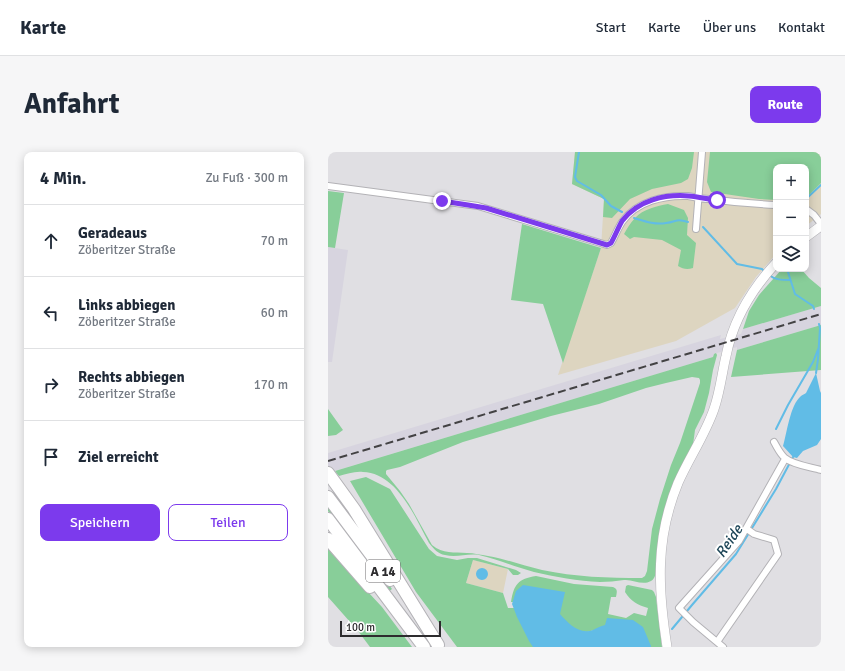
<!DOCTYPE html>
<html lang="de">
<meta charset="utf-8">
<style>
:root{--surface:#fff;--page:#f6f6f7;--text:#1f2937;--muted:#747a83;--line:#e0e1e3;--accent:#7c3aed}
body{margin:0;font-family:Signika,sans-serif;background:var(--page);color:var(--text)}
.controls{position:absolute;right:12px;top:12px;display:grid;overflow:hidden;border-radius:8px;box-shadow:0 2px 10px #0003}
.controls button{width:36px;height:36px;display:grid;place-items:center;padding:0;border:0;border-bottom:1px solid var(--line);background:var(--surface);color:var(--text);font:20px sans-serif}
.scale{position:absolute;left:12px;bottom:10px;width:101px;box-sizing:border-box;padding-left:4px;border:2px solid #2d2c2e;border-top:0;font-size:11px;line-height:14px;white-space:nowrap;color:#2d2c2e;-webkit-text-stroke:3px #fff;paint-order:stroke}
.stop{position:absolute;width:12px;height:12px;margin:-9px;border:3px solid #7c3aed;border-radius:50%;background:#fff}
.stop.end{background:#7c3aed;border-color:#fff;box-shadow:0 1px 4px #0008}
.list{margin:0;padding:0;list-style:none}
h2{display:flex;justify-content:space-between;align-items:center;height:52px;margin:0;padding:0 16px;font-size:17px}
h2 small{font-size:13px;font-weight:400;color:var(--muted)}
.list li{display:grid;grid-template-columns:26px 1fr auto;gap:12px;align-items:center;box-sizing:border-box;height:72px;padding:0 16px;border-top:1px solid var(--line)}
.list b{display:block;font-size:15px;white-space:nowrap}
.list p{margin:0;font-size:13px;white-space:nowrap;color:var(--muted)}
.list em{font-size:13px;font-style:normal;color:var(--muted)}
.actions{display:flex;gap:8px;padding:12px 16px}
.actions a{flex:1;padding:9px 0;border:1px solid var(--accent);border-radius:8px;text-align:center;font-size:14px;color:var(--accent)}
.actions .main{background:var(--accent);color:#fff}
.icon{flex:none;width:22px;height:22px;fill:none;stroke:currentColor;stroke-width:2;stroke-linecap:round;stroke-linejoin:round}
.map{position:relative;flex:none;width:493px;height:495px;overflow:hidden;border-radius:8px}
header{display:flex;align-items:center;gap:24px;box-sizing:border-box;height:56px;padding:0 20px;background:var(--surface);border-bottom:1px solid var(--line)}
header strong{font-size:19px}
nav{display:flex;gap:22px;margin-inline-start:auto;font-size:14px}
.intro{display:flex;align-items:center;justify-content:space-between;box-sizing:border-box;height:96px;padding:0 24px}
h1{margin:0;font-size:28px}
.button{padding:10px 18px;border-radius:8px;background:var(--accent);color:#fff;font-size:14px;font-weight:700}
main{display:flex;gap:24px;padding:0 24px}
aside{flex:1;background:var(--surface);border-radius:8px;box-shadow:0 2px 10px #0003}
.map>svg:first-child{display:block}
.commercial{fill:#ddd5c0}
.built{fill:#d7d4df}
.green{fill:#88ce99;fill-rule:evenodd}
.water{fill:#61bce6}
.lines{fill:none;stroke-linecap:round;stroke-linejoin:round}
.stream{stroke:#61bce6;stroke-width:2}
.minor-casing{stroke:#b3b2b6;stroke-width:8}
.secondary-casing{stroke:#b3b2b6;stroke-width:10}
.motorway-casing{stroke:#b3b2b6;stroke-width:14}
.minor{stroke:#fff;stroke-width:6}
.secondary{stroke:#fff;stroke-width:9}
.motorway{stroke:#fff;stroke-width:12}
.rail{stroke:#434244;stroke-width:2;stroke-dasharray:8 4;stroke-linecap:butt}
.route{stroke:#7c3aed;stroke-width:5}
.labels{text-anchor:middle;stroke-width:4;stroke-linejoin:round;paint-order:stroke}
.shield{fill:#fff;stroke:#6c6b6d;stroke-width:1}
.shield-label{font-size:13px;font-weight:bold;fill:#2d2c2e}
.water-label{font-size:15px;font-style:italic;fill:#1e4658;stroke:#fff}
</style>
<header>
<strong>Karte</strong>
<nav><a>Start</a><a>Karte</a><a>Über uns</a><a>Kontakt</a></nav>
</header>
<div class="intro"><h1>Anfahrt</h1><a class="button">Route</a></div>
<main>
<aside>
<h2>4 Min.<small>Zu Fuß · 300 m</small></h2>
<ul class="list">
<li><svg class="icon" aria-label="ahead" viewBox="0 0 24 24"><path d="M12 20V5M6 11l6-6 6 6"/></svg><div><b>Geradeaus</b><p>Zöberitzer Straße</p></div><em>70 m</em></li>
<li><svg class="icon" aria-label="left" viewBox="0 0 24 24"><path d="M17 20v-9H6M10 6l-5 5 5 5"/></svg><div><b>Links abbiegen</b><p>Zöberitzer Straße</p></div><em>60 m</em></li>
<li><svg class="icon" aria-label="right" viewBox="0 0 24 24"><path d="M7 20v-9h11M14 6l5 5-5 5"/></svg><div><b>Rechts abbiegen</b><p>Zöberitzer Straße</p></div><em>170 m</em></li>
<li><svg class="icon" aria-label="arrive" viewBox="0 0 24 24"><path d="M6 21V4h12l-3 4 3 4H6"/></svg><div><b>Ziel erreicht</b></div></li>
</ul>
<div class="actions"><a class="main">Speichern</a><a>Teilen</a></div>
</aside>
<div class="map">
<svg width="493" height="495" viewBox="0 0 493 495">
<rect width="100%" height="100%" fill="#e0dfe3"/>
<!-- commercial -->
<path class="commercial" d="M247,0H493V62L478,74V15H448V102L428,125L407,156L348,189L230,223L273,96L276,47L244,32Z
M145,408L180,417L175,441L138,431Z"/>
<!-- built -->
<path class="built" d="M0,95L20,98L4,210H0Z
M493,154V173L409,198V195L386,202L385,205L0,321V301L393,183L392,187L413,182L415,177Z"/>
<!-- green -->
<path class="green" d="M247,0H366L364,16L360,27L353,31L324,37L302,47L284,66L275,65L276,47L244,32Z
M382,0H493V31L478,46V15H448V48L431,47L383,40L379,30Z
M0,39L16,41L7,96L0,95Z
M340,52L356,58L360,66L359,83L368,91L365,116C359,118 355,117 350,114L353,98L334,88L306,85L302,87L296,82C299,77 302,71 307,66C315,57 329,54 340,52Z
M194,72L273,96L235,211L215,152L183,148Z
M454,117H473L481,126L493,136V154L415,177L421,159L431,143Z
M493,173V218L403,225L409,198Z
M388,201L389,203L385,218L381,241L376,260L367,278L365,293L328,410C328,416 329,426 323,429C314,434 305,427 296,428C288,429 280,430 272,430C250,429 227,425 206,420C187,415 169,407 151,403C139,401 129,406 117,403C110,402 106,397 101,391C87,365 69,321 35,320C27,319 19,322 11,324L7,319L385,205L386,202ZM364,225L371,226L372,228V231L352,291L343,313L332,347L324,377L319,419L317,424L314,426C280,426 247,425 214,418C196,414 178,407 160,404C153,403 146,401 139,401C126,400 115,402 104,393L81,352L72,339L58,322V319L59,318L72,315L135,290L223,264L271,252L318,236L338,231Z
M0,257L15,278L8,283L0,284Z
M38,325L62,337L101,397L109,404L129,408L140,406H149L188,418L193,421L190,423H185L180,417L145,408L138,431L175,441L180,456H188L207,495H129L88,440L22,329Z
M0,351L64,437L60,440L0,359Z
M0,397L54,455L84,495H42L30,479L0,445Z
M208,424L246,432L285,435C290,437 289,440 288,445H283L280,462L298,466L306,461L318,464L320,456C309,453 303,449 297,440L298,434L300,433L324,438L326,440L328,445L334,495H320L270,477L259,480L249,479L186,450H183C186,432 190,427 208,424Z"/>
<!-- water -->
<path class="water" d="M488,221L492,239L493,241V287L489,293L475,299L469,306L465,305L455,294C459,281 462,253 473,244C474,243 477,242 478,241Z
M148 422a6 6 0 1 1 12 0a6 6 0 1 1-12 0Z
M195,433L237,440L232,462C240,471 251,483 265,478C269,476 272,474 277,473L279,466L305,468L315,475L323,494V495H205L201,489L189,465L184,452L188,439Z"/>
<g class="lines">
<!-- stream -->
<path class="stream" d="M251,0L247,25L249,29L273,43L283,54L294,60
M478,47L493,33
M306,66C316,69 327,73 338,71C349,70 347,66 360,70
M375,75L409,112L434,117L437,120
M459,117L467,142L485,154L486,157
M441,123C447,128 454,128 462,128
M488,221L490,207L492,176L491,172
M448,277L460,253L485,210L491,195
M344,477L364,453L408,402L448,337L465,305"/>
<defs>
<path id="minor" d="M0,34L150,54L279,93L283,91C287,84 290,76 294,70C309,49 336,43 360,44C367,45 374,47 381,47C403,50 426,52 448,53
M478,57L486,63L493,72
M368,77L374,0
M446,290C449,295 452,302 457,306C465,313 483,315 493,318
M389,490L450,402L446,388L426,382L419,377
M395,495L365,470L351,456L411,389L457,307"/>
<path id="secondary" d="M478,85L493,74
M339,495C330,437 327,387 350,331C361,306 377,283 386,257C392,240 394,221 398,204C405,169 424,137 448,111"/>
<path id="motorway" d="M0,321L26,357L110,493
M0,345L62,428
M0,367L96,495
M0,387L42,435"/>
</defs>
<!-- minor casing -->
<use href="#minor" class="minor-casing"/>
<!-- secondary casing -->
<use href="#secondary" class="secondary-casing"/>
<!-- motorway casing -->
<use href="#motorway" class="motorway-casing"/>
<!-- minor -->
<use href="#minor" class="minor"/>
<!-- secondary -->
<use href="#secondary" class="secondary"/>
<!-- motorway -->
<use href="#motorway" class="motorway"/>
<!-- rail -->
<path class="rail" d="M0,309L493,162"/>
</g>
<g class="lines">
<!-- route -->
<path class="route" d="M114,49L140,53L158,56L279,93L283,91C287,84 290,76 294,69C310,48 337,42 361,44C371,45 380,47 389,48"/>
</g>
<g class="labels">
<!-- shield labels -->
<rect class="shield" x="38" y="408" width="34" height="22" rx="3"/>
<g class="shield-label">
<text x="55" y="424">A 14</text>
</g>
<!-- water labels -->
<g class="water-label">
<text transform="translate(401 389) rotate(-56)" y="5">Reide</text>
</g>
</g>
</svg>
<div class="controls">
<button>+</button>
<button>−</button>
<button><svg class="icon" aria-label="layers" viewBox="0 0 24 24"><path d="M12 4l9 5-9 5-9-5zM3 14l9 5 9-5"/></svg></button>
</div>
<div class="scale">100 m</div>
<div class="stop" style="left:389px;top:48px"></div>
<div class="stop end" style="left:114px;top:49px"></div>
</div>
</main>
